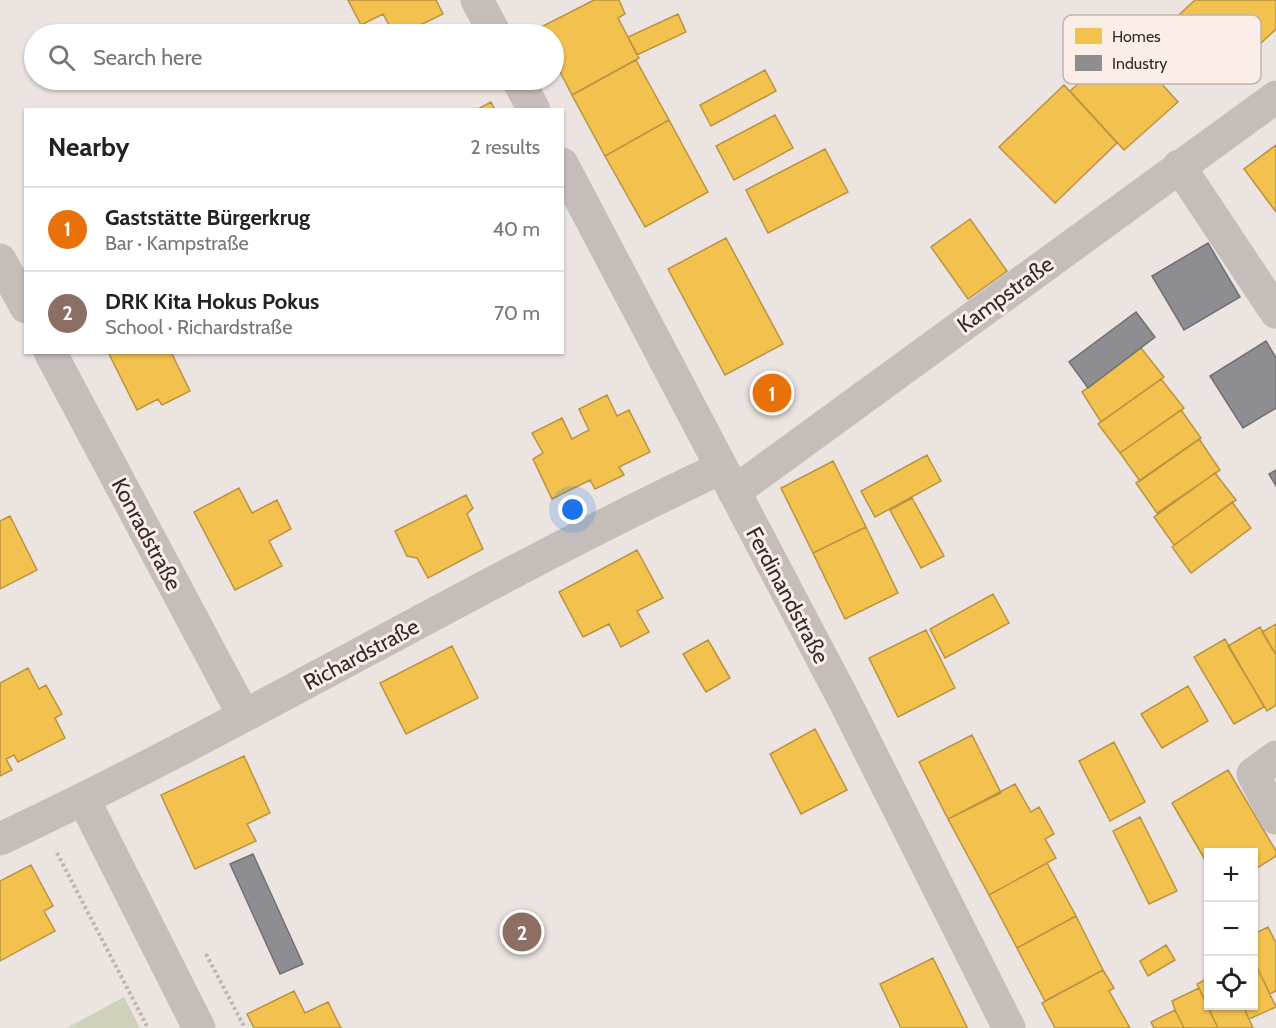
<!DOCTYPE html>
<meta charset="utf-8">
<style>
:root{--surface:#fff;--page:#f6f6f6;--text:#222;--muted:#767676;--line:#e0e0e0;--accent:#766a68}
body{margin:0;font-family:Cabin,sans-serif;background:var(--page);color:var(--text)}
.controls{position:absolute;right:18px;bottom:18px;display:grid;overflow:hidden;border-radius:0px;box-shadow:0 2px 4px #0004}
.controls button{width:54px;height:54px;display:grid;place-items:center;padding:0;border:0;border-bottom:2px solid var(--line);background:var(--surface);color:var(--text);font:30px sans-serif}
.you{position:absolute;left:573px;top:510px;width:21px;height:21px;margin:-15px;border:4px solid #fff;border-radius:50%;background:#1a73e8;box-shadow:0 0 0 9px #1a73e833}
.badge{display:grid;place-items:center;width:39px;height:39px;border-radius:50%;background:var(--accent);color:#fff;font-size:20px;font-weight:700}
.pin{position:absolute;translate:-50% -50%;border:3px solid #fff;box-shadow:0 2px 6px #0006}
.list{margin:0;padding:0;list-style:none}
h2{display:flex;justify-content:space-between;align-items:center;height:78px;margin:0;padding:0 24px;font-size:26px}
h2 small{font-size:20px;font-weight:400;color:var(--muted)}
.list li{display:grid;grid-template-columns:39px 1fr auto;gap:18px;align-items:center;box-sizing:border-box;height:84px;padding:0 24px;border-top:2px solid var(--line)}
.list b{display:block;font-size:22px;white-space:nowrap}
.list p{margin:0;font-size:20px;white-space:nowrap;color:var(--muted)}
.list em{font-size:20px;font-style:normal;color:var(--muted)}
.icon{flex:none;width:33px;height:33px;fill:none;stroke:currentColor;stroke-width:2;stroke-linecap:round;stroke-linejoin:round}
.map{position:relative;flex:none;width:1276px;height:1028px;overflow:hidden}
.search{position:absolute;background:var(--surface);box-shadow:0 2px 4px #0004;left:24px;top:24px;width:540px;height:66px;display:flex;align-items:center;gap:15px;box-sizing:border-box;padding:0 21px;border-radius:33px;color:var(--muted);font-size:22px}
.panel{position:absolute;background:var(--surface);box-shadow:0 2px 4px #0004;left:24px;top:108px;width:540px;height:246px;border-radius:0px}
.map>svg:first-child{display:block}
.green{fill:#d0d1ba}
.homes{fill:#f2c14e;stroke:#ba9342;stroke-width:1.5}
.industry{fill:#8d8d92;stroke:#736f72;stroke-width:1.5}
.lines{fill:none;stroke-linecap:round;stroke-linejoin:round}
.path{stroke:#beb5b1;stroke-width:4;stroke-dasharray:3 3;stroke-linecap:butt}
.minor{stroke:#c5bdb9;stroke-width:33}
.labels{text-anchor:middle;stroke-width:6;stroke-linejoin:round;paint-order:stroke}
.street-label{font-size:22px;fill:#362927;stroke:#faeee7}
.key{fill:#faeee7;stroke:#bfb3ad;stroke-width:1.5}
.key-label{font-size:16px;fill:#362927}
</style>
<div class="map">
<svg width="1276" height="1028" viewBox="0 0 1276 1028">
<rect width="100%" height="100%" fill="#ece4e0"/>
<!-- green -->
<path class="green" d="M124,997L140,1028H67Z"/>
<!-- homes -->
<path class="homes" d="M348,0H436L443,14L402,34H394L383,14L361,25Z
M594,0H619L625,14L618,18L639,58L572,95L554,60V34H540L543,26Z
M1195,0H1276V29L1222,80L1168,25Z
M678,14L686,32L637,55L628,37Z
M1125,43L1178,102L1124,150L1070,91Z
M636,60L669,120L605,156L572,95Z
M765,70L776,91L711,126L700,105Z
M1064,85L1117,143L1055,203L999,147Z
M491,102L495,110H476Z
M775,115L793,148L734,180L716,146Z
M669,120L708,192L645,227L605,156Z
M1276,145V212L1244,169Z
M825,149L848,192L768,233L746,190Z
M970,219L1007,271L968,299L931,247Z
M726,238L783,344L725,375L668,269Z
M1141,348L1164,377L1101,422L1082,392Z
M108,352H171L190,391L162,405L158,399L137,410Z
M1161,379L1184,408L1120,453L1098,424Z
M607,395L617,416L629,410L650,452L619,467L624,475L595,489L590,480L552,499L533,459L543,453L532,433L562,418L572,439L589,430L579,409Z
M1181,410L1201,438L1140,481L1120,453Z
M1199,439L1220,470L1157,513L1136,483Z
M927,455L941,481L875,517L861,491Z
M833,461L866,527L813,553L781,488Z
M1215,473L1236,500L1174,545L1154,517Z
M239,488L252,513L277,500L291,529L269,541L282,566L235,590L194,512Z
M466,495L473,508L467,514L483,549L428,578L417,558L407,556L395,531Z
M912,498L944,556L921,568L890,510Z
M1232,502L1251,528L1191,573L1172,547Z
M10,516L37,570L0,589V521Z
M866,527L898,593L845,619L813,553Z
M637,550L663,598L637,611L649,632L621,647L609,624L583,637L559,592Z
M993,594L1009,623L945,658L930,629Z
M1276,624V655L1262,632Z
M1260,627L1276,655V705L1267,711L1228,646Z
M926,630L955,688L898,717L869,658Z
M1225,639L1264,707L1234,724L1194,657Z
M708,640L730,678L706,692L683,654Z
M452,646L478,698L406,734L380,683Z
M28,668L39,689L46,685L62,714L55,718L65,738L18,762L14,755L6,759L12,770L0,776V683Z
M1188,686L1208,721L1162,748L1141,714Z
M815,729L847,790L801,814L770,754Z
M972,735L1001,793L948,819L919,762Z
M1114,742L1145,802L1110,821L1079,761Z
M244,756L270,813L247,824L256,841L195,869L161,795Z
M1228,770L1276,851V856L1254,870V852H1208V865L1172,803Z
M1015,784L1031,812L1039,807L1054,834L1045,839L1056,858L989,895L948,819Z
M1140,817L1177,891L1149,904L1113,831Z
M1047,863L1076,916L1017,948L989,895Z
M31,865L53,906L44,911L55,931L0,961V881Z
M1076,916L1103,970L1045,1001L1017,948Z
M1268,927L1276,943V991L1270,994L1254,961V934Z
M1166,945L1175,960L1148,976L1140,961Z
M933,958L967,1027L965,1028H901L880,984Z
M1254,961L1276,1007L1249,1019L1243,1006H1254Z
M1103,970L1114,988L1109,991L1130,1028H1055L1042,1003Z
M1208,978V1006H1243L1253,1028H1218L1197,984Z
M1199,988L1218,1028H1184L1175,1010L1172,1001Z
M294,991L305,1013L328,1002L341,1028H254L247,1014Z
M1175,1010L1184,1028H1154L1151,1022Z"/>
<!-- industry -->
<path class="industry" d="M1208,243L1240,297L1184,330L1152,276Z
M1136,312L1155,337L1088,388L1069,362Z
M1266,341L1276,358V408L1243,428L1210,376Z
M1276,470V486L1269,474Z
M253,854L303,964L280,974L230,864Z"/>
<g class="lines">
<!-- path -->
<path class="path" d="M57,853L148,1028
M206,954L245,1028"/>
<!-- minor -->
<path class="minor" d="M477,0L495,34
M518,80L534,110
M562,164L844,700L1009,1028
M1179,166L1276,312
M0,260L26,307
M50,352L244,716
M734,492L1276,97
M1276,757L1253,774L1276,818
M84,800L199,1028
M0,839C245,724 476,583 721,468"/>
</g>
<g class="labels">
<!-- street labels -->
<g class="street-label">
<text transform="translate(1005 294) rotate(-36)" y="8">Kampstraße</text>
<text transform="translate(147 534) rotate(62)" y="8">Konradstraße</text>
<text transform="translate(788 595) rotate(62)" y="8">Ferdinandstraße</text>
<text transform="translate(361 654) rotate(-28)" y="8">Richardstraße</text>
</g>
</g>
<!-- legend -->
<rect x="1063" y="15" width="198" height="69" rx="9" class="key"/>
<rect x="1075" y="28" width="27" height="16" fill="#f2c14e"/>
<rect x="1075" y="55" width="27" height="16" fill="#8d8d92"/>
<g class="key-label">
<text x="1112" y="42">Homes</text>
<text x="1112" y="69">Industry</text>
</g>
</svg>
<div class="controls">
<button>+</button>
<button>−</button>
<button><svg class="icon" aria-label="locate" viewBox="0 0 24 24"><circle cx="12" cy="12" r="6"/><path d="M12 2v4M12 18v4M2 12h4M18 12h4"/></svg></button>
</div>
<div class="you"></div>
<div class="pin badge" style="left:772px;top:393px;background:#e8710a">1</div>
<div class="pin badge" style="left:522px;top:932px;background:#8d6e63">2</div>
<div class="search"><svg class="icon" aria-label="search" viewBox="0 0 24 24"><circle cx="10" cy="10" r="6"/><path d="M15 15l6 6"/></svg>Search here</div>
<section class="panel">
<h2>Nearby<small>2 results</small></h2>
<ul class="list">
<li><span class="badge" style="background:#e8710a">1</span><div><b>Gaststätte Bürgerkrug</b><p>Bar · Kampstraße</p></div><em>40 m</em></li>
<li><span class="badge" style="background:#8d6e63">2</span><div><b>DRK Kita Hokus Pokus</b><p>School · Richardstraße</p></div><em>70 m</em></li>
</ul>
</section>
</div>
